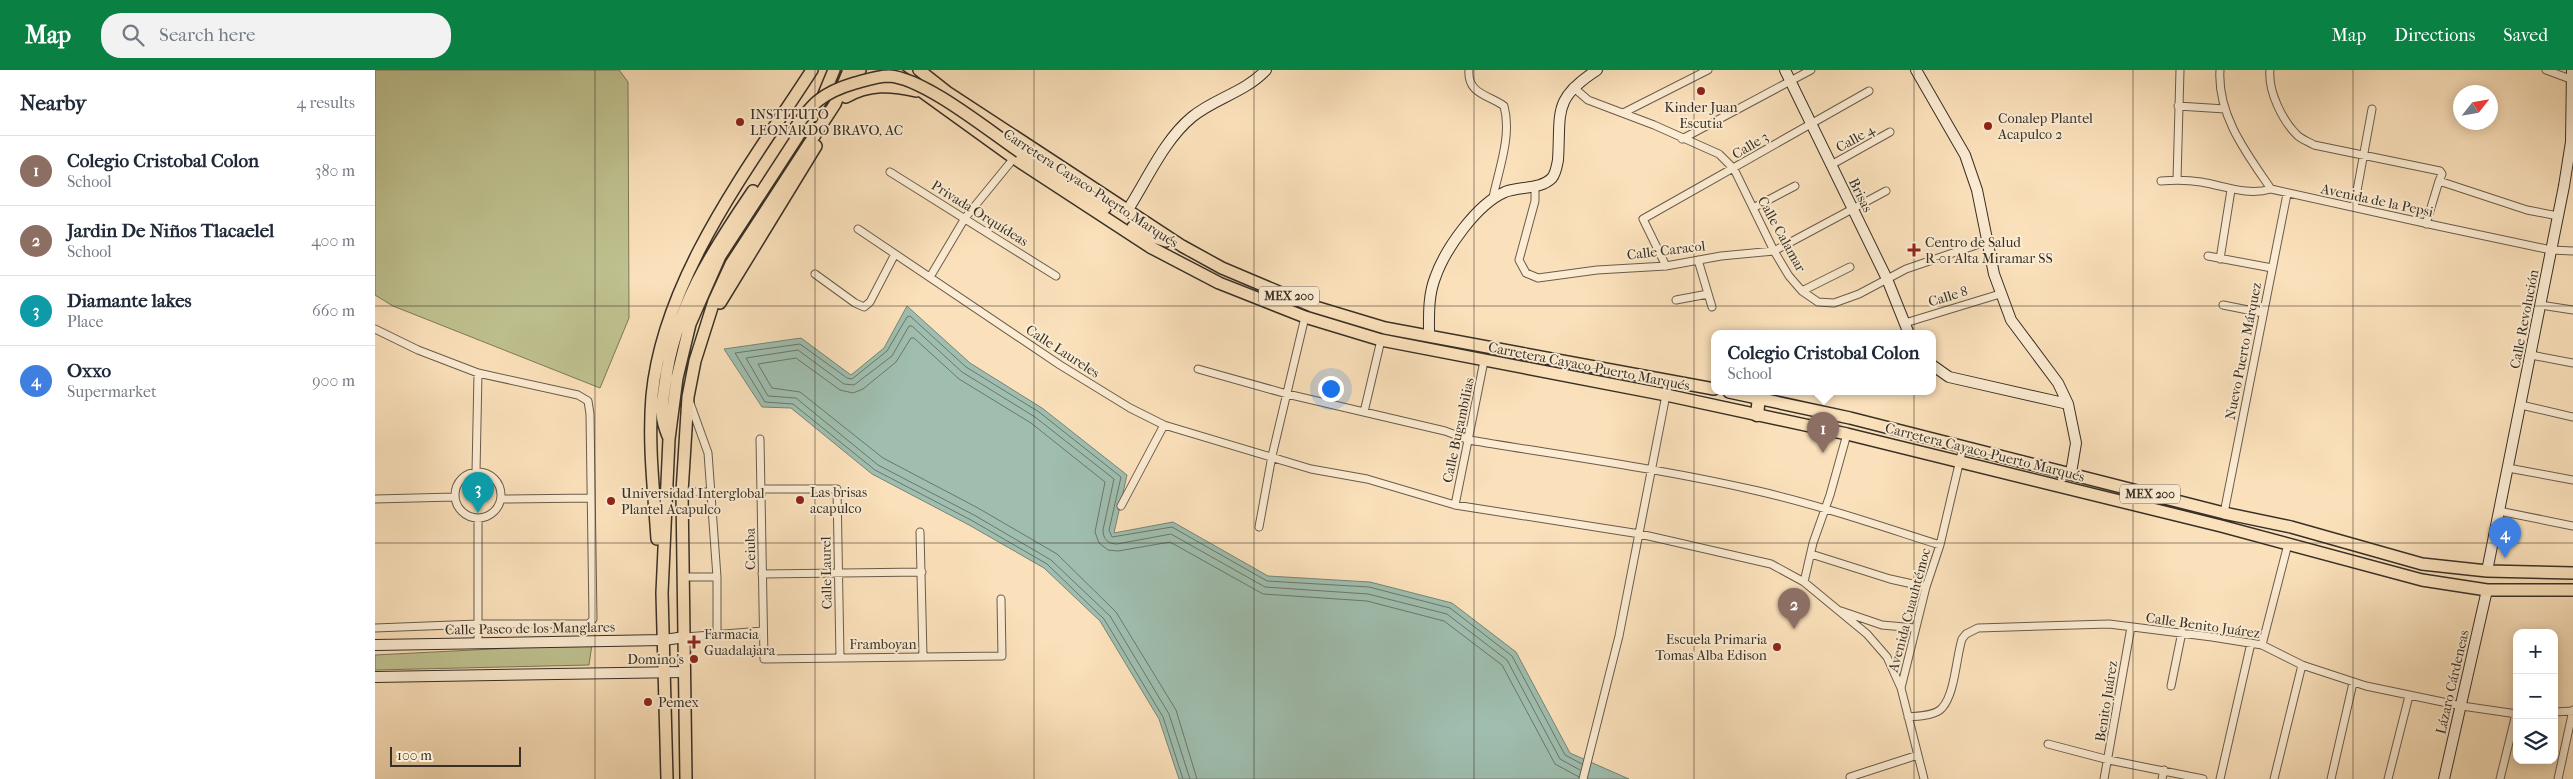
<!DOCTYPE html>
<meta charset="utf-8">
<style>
:root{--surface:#fff;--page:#f2f2f3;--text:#1f2937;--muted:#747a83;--line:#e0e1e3;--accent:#0b8043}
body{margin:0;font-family:"IM FELL French Canon",serif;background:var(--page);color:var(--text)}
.controls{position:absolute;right:15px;bottom:15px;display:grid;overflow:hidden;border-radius:10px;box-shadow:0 2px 12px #0003}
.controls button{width:45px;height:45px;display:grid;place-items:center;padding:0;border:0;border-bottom:1px solid var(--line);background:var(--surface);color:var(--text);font:25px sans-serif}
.compass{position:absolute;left:2078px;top:15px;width:45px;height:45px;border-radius:50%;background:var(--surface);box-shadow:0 2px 12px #0003;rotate:59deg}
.scale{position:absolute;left:15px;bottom:12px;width:131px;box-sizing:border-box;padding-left:5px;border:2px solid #383026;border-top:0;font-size:14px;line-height:18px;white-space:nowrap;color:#383026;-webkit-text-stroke:4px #fcecd3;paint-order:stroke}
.you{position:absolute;left:955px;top:318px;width:18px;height:18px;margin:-12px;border:4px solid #fff;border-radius:50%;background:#1a73e8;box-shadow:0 0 0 8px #1a73e833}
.badge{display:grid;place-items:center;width:32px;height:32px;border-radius:50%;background:var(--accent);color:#fff;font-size:16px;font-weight:700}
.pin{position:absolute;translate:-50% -41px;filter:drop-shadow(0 1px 2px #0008)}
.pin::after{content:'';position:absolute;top:26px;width:18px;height:15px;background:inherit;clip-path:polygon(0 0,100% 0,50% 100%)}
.popup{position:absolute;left:1336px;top:260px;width:225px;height:65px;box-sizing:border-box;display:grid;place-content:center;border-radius:10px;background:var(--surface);filter:drop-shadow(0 1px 4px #0005);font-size:16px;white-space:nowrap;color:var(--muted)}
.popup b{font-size:19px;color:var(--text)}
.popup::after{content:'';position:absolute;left:50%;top:100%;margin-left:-10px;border:10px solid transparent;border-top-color:var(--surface)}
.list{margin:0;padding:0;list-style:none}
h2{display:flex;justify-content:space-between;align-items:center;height:65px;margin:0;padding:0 20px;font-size:21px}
h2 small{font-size:16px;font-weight:400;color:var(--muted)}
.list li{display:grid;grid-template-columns:32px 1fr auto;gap:15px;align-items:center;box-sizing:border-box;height:70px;padding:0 20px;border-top:1px solid var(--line)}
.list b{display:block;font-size:19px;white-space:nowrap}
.list p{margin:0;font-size:16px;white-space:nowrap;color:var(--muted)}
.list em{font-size:16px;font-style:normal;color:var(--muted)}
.icon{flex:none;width:28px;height:28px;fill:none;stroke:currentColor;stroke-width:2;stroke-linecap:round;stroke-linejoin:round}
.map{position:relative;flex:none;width:2198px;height:709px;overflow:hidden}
header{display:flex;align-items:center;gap:30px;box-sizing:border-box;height:70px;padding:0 25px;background:var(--accent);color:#fff}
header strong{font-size:24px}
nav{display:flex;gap:28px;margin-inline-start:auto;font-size:18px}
.search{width:350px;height:45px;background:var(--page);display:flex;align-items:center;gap:12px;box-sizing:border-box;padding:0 18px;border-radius:20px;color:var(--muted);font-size:19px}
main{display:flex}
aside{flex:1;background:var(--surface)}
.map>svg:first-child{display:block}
.green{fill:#bfc290;stroke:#7c795b}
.water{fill:#9fbeaf;stroke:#768578}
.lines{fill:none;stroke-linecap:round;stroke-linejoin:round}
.shore{stroke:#6c776a;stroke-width:1}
.street-casing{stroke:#695c4b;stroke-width:9}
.secondary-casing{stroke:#383026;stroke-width:12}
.primary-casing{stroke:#383026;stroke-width:14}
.highway-casing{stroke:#383026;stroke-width:15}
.street{stroke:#fcecd3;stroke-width:7}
.secondary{stroke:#fcecd3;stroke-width:10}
.primary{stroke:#fbe1bb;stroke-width:11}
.highway{stroke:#fbe1bb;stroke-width:12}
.primary-bridge-casing{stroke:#383026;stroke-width:14;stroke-linecap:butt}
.primary-bridge{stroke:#fbe1bb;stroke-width:11}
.grid{fill:none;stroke:#383026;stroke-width:1;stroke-opacity:0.55}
.poi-dot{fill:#8f2418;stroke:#fcecd3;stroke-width:2}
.labels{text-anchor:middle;stroke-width:4;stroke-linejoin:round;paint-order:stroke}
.shield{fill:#fcecd3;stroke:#73685a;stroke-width:1}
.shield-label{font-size:12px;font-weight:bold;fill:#383026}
.poi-label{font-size:14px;fill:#383026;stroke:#fcecd3;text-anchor:start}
.street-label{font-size:14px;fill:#383026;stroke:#fcecd3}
</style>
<header>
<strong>Map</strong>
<div class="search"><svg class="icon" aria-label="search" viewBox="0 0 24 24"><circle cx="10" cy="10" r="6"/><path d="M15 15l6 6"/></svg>Search here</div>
<nav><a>Map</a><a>Directions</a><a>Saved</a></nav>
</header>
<main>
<aside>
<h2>Nearby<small>4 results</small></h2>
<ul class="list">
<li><span class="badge" style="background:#8d6e63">1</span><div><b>Colegio Cristobal Colon</b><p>School</p></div><em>380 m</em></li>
<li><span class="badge" style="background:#8d6e63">2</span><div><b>Jardin De Niños Tlacaelel</b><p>School</p></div><em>400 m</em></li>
<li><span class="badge" style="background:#0f9aa8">3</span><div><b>Diamante lakes</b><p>Place</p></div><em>660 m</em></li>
<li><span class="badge" style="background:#3f7fe0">4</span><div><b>Oxxo</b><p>Supermarket</p></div><em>900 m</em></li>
</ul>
</aside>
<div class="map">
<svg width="2198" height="709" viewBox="0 0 2198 709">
<rect width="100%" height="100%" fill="#fbe1bb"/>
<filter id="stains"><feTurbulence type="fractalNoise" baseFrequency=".004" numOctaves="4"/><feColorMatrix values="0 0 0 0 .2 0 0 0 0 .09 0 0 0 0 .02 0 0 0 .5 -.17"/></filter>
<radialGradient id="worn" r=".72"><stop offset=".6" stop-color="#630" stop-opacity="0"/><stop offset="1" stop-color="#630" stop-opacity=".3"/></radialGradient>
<!-- green -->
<path class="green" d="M0,0H244L253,12L254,248L225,318L18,236L0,225Z
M217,574L214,595L0,600V585Z"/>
<!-- water -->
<path class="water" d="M532,236L595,293L667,338L752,405L739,463L798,452L893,506L995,512L1077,533L1141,582L1195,683L1254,709H804L784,649L725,551L669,498L594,455L497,404L416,338L387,337L349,279L426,268L476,305L509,278Z"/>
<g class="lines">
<!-- shore -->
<path class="shore" d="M808,709L788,647L729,549L672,494L596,450L500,400L418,334L390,332L360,283L425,274L472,308L477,309L512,281L532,247L535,246L591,297L664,342L746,407L734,460L737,467L797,457L892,511L994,517L1075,538L1137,586L1190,685L1207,694
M815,709L794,644L735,546L676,490L599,445L503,395L421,328L393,326L371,288L423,280L469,314L479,315L517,286L534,256H537L587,302L660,347L739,409L728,460C728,469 733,474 742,474L796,464L890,517L993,524L1072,544L1132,590L1185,689L1205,700
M822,709L801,640L741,542L682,484L603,438L508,388L425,322L397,318L383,294L421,288L465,320L478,323L488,319L521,292L536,268H539L584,309L656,353L730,412L720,462L724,473L733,480L743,481L795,472L888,524L992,531L1069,551L1127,595L1180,694L1204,707"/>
<defs>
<path id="street" d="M1094,0C1092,24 1114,25 1129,36C1137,65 1124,99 1118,127
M1845,0C1842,45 1872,84 1896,119
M1895,0C1893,21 1907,50 1922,65C1926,69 1934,72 1939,75L2065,101L2067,104L2064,111
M2171,0L2198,10
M1198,17L1213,30L1279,55L1344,84L1359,99L1399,181L1414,206L1427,221L1443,232L1459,233L1484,224L1531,199L1613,171
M1803,36L1850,39
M1248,43L1333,0
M1307,69L1436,0
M1456,95L1515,62
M515,102L681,206
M1802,110L1805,0
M1786,111C1799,110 1813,110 1826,112C1850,116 1872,126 1896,119L2063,156L2176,180L2198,181
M1160,117V131L1144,190L1151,203L1163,208L1222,200L1291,196L1346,186L1399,181L1511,121
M1979,137L1997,39
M1378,138L1420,116
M2051,154L2064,111L2152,140L2183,146
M483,159L685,295L755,338L789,355L936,399L992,409L1080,435L1265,464L1396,494L1429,512L1492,564L1512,587L1526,618
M1833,186L1897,198
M1845,189L1856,120
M1323,190L1337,237
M1291,196L1268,149L1494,21
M440,204L480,233L489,237L495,232L520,184
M555,207L590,148L639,88
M1427,221L1475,197
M1301,230L1333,224
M1848,235L1888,243
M2165,235L2198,240
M1530,253L1625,224
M0,259L43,280L103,303L203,325L213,331L215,344L218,549L214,554H103L0,558
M2156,285L2198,293
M823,299L912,324L1070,361L1094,370C1190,386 1288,399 1383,421C1444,435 1505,456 1565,475
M315,333L333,383L342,507V564
M2146,335L2198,347
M989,342L1006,270
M385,369L389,589L627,586L626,529
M2133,398L2198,410
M80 425a23 23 0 1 1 46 0a23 23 0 1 1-46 0Z
M101,402L103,303
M386,419H462L465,587
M307,422H335
M0,429L80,427
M126,429L216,428
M1080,435L1109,291
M746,436L789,355
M2124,441L2198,456
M1849,443L1912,124
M103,449V572
M884,457L897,386L930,247
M545,462L548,586
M1436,484L1515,509L1551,517
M387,504L547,502
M308,507H342
M1429,512L1438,473L1455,425L1472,364
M1466,541L1507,555L1540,558
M310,567L388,561
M1887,575L1913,474
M1796,616L1807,562
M2179,642L2198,641
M1533,647C1543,646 1560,646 1567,638C1580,624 1581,588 1587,569L1591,564L1603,558L1734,554L1837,567L1887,575L1927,595L1991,616L2087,636L2142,644
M1673,674L1734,690L1828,709
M1475,707L1543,685
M1208,709L1244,566L1291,325
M1549,709L1526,618L1551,517L1565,475L1588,377
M1729,709L1756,557
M1787,709L1789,700
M1845,709L1876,573
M1899,709L1927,595
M1956,709L1978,613
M2013,709L2034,626
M2125,709L2141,644
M2183,709L2198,640"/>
<path id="secondary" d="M1410,0L1512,209L1534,264
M1541,0L1590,85L1602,120L1619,204L1636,250L1683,313L1693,334L1701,373L1696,403
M752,141C772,110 789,70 817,47C840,28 869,23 891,0
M1054,265C1054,246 1053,226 1060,208C1070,179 1102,134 1130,122C1145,116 1165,120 1177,108C1181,103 1182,95 1183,90C1186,42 1177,29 1222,0
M1557,295L1574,307L1693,334
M2112,501L2189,116L2196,72L2197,0
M0,575L289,570L310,567
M0,607L310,602
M2069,709L2112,520"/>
<path id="primary" d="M517,0L639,88L775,177L844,213L930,247L1006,270L1291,325L1472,364L1846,456L2047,510L2112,520H2198
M544,0L572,22L807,176L847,198L937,236L1010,258L1339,319
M475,19L485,0
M471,27C494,14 515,15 541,21
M645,82L730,138
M758,157L767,163L791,171
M345,233L441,76
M1354,322L1475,348L1849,443L1916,457L2047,494L2112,501L2198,503
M293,366C284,344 287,337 290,314C299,240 337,181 378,121
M282,469C279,422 273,374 277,326C288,208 375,96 437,0
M292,709L287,523L294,369L302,308L315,254L345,186L447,29L459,0
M311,709L307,422L313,327L320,291L339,231L356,194L460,34L474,0"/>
<path id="highway" d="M1382,345L1384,327"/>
</defs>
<!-- street casing -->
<use href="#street" class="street-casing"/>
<!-- secondary casing -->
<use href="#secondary" class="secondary-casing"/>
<!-- primary casing -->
<use href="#primary" class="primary-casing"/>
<!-- highway casing -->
<use href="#highway" class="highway-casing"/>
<!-- street -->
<use href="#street" class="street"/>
<!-- secondary -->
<use href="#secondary" class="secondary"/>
<!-- primary -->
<use href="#primary" class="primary"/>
<!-- highway -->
<use href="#highway" class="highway"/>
<defs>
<path id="primary-bridge" d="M417,63C436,34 446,23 480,13C491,10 503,6 514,6C549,8 614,61 645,82"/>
</defs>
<!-- primary-bridge casing -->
<use href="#primary-bridge" class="primary-bridge-casing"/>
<!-- primary-bridge -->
<use href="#primary-bridge" class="primary-bridge"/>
</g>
<!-- grid -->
<path class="grid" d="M220,0V709M440,0V709M659,0V709M879,0V709M1099,0V709M1319,0V709M1539,0V709M1758,0V709M1978,0V709M0,236H2198M0,473H2198"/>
<!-- markers -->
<g class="poi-dot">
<circle cx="1326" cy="21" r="5"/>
<circle cx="365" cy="52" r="5"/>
<circle cx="1613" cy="56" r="5"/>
<path d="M1536.5 172.5h5v5h5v5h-5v5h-5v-5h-5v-5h5z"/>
<circle cx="425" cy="430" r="5"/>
<circle cx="236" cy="431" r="5"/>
<path d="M316.5 564.5h5v5h5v5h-5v5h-5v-5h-5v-5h5z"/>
<circle cx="1402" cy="577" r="5"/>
<circle cx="319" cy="589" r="5"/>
<circle cx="273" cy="632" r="5"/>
</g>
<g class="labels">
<!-- shield labels -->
<g class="shield">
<rect x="884" y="216.5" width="60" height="19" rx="4"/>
<rect x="1745" y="414.5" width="60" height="19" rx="4"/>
</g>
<g class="shield-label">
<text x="914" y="230">MEX 200</text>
<text x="1775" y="428">MEX 200</text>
</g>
<!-- poi labels -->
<g class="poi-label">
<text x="1326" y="42" text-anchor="middle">Kinder Juan<tspan x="1326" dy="16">Escutia</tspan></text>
<text x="375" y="49">INSTITUTO<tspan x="375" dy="16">LEONARDO BRAVO, AC</tspan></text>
<text x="1623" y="53">Conalep Plantel<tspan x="1623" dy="16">Acapulco 2</tspan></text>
<text x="1550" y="177">Centro de Salud<tspan x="1550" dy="16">R-01 Alta Miramar SS</tspan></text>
<text x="435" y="427">Las brisas<tspan x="435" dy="16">acapulco</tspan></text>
<text x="246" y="428">Universidad Interglobal<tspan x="246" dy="16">Plantel Acapulco</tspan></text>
<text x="329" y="569">Farmacia<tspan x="329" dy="16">Guadalajara</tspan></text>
<text x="1392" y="574" text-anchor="end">Escuela Primaria<tspan x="1392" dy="16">Tomas Alba Edison</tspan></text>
<text x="309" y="594" text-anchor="end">Domino's</text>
<text x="283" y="637">Pemex</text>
</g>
<!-- street labels -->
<g class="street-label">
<text transform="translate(1480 68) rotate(-29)" y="5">Calle 4</text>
<text transform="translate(1375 75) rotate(-31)" y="5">Calle 3</text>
<text transform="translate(716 118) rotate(33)" y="5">Carretera Cayaco-Puerto Marqués</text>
<text transform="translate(1486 125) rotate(64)" y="5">Brisas</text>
<text transform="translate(2002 130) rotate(12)" y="5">Avenida de la Pepsi</text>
<text transform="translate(605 143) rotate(32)" y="5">Privada Orquídeas</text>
<text transform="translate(1407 164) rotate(61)" y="5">Calle Calamar</text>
<text transform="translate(1291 180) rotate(-7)" y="5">Calle Caracol</text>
<text transform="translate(1573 226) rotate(-17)" y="5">Calle 8</text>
<text transform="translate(2149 249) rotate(-79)" y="5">Calle Revolución</text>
<text transform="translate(688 281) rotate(33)" y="5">Calle Laureles</text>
<text transform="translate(1868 281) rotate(-79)" y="5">Nuevo Puerto Márquez</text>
<text transform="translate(1214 296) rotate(11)" y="5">Carretera Cayaco-Puerto Marqués</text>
<text transform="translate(1083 360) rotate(-78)" y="5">Calle Bugambilias</text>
<text transform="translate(1610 382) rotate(14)" y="5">Carretera Cayaco-Puerto Marqués</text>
<text transform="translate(375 479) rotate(-91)" y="5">Ceiuba</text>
<text transform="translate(451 503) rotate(-91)" y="5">Calle Laurel</text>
<text transform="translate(1534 540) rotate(-75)" y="5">Avenida Cuauhtémoc</text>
<text transform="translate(1828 555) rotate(8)" y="5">Calle Benito Juárez</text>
<text transform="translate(155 558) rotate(-1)" y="5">Calle Paseo de los Manglares</text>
<text x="508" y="579">Framboyan</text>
<text transform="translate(2077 612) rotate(-77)" y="5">Lázaro Cárdeneas</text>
<text transform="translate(1731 631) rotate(-81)" y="5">Benito Juárez</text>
</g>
</g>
<rect width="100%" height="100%" filter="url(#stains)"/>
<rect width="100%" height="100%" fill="url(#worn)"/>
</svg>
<div class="controls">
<button>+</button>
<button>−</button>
<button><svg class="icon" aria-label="layers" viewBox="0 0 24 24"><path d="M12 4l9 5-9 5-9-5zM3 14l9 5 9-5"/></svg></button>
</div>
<svg class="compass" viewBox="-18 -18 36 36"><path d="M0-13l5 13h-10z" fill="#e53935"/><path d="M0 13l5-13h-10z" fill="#747a83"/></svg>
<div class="scale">100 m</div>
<div class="you"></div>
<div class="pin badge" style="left:1448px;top:383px;background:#8d6e63">1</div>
<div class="popup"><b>Colegio Cristobal Colon</b>School</div>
<div class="pin badge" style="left:1419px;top:559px;background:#8d6e63">2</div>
<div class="pin badge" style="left:103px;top:443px;background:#0f9aa8">3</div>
<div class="pin badge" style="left:2130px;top:488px;background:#3f7fe0">4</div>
</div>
</main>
